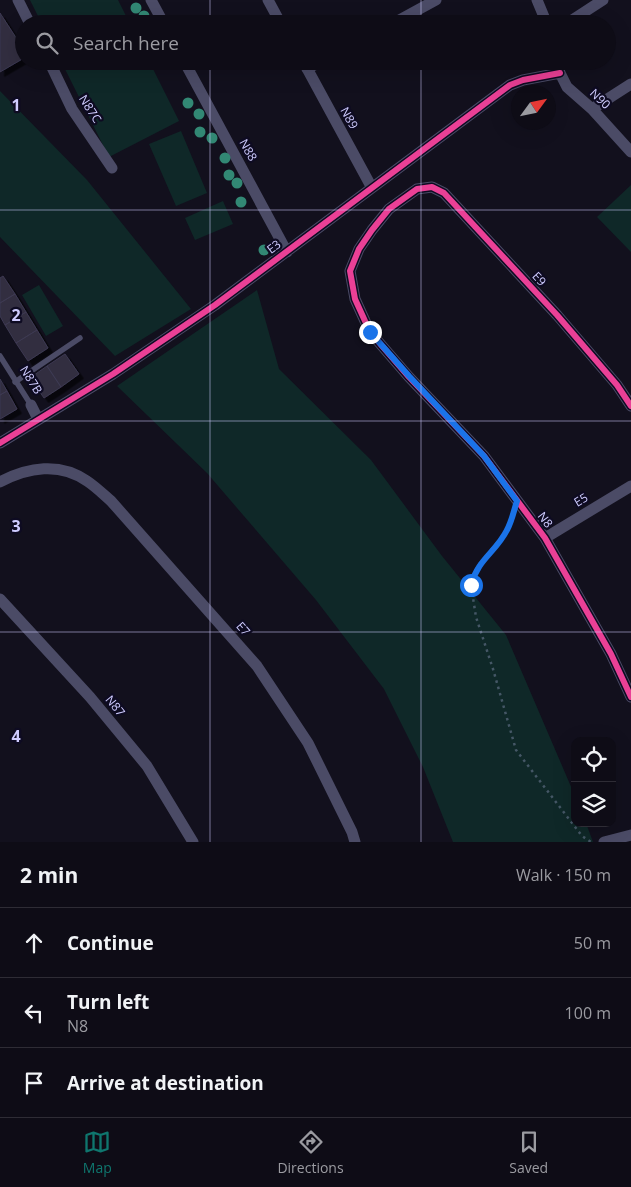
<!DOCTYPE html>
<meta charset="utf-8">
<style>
:root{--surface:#0e0c16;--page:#1c1a23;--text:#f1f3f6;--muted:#9b9ba1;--line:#2e2c35;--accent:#0f766e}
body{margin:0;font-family:"Open Sans",sans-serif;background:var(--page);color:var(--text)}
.controls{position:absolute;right:15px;bottom:15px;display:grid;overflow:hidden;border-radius:10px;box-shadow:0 5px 20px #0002}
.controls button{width:45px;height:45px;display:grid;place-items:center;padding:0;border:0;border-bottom:1px solid var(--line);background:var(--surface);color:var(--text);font:25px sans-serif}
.compass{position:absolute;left:511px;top:85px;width:45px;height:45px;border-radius:50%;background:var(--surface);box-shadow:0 5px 20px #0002;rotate:57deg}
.stop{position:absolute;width:15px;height:15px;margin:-11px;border:4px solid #1a73e8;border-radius:50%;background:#fff}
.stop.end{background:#1a73e8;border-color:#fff;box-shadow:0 1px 5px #0008}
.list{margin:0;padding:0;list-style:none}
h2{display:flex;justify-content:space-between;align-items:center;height:65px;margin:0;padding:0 20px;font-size:21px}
h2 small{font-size:16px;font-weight:400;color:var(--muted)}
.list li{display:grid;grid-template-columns:32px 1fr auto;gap:15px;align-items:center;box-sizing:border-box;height:70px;padding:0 20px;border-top:1px solid var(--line)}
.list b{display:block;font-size:19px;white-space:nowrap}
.list p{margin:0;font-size:16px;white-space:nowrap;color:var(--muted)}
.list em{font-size:16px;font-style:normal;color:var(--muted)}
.icon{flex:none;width:28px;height:28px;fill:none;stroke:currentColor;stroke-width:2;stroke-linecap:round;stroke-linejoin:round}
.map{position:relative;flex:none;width:631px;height:842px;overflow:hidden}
.search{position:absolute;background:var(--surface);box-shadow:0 5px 20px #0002;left:15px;right:15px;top:15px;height:55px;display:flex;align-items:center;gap:12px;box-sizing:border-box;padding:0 18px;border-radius:28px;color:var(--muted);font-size:19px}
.sheet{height:275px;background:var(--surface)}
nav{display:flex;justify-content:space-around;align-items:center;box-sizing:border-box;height:70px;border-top:1px solid var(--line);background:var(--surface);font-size:14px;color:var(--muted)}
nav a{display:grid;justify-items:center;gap:2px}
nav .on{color:var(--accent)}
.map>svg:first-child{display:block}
.green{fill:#0f2828}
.building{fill:#302e3f;stroke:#3d3952;filter:url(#shadow)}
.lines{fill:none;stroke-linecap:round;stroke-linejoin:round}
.path{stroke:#455766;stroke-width:2.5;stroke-dasharray:2.5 4;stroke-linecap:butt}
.lane{stroke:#4b4b66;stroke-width:5.5}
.street{stroke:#4b4b66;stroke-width:11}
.cycleway-casing{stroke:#0e0b22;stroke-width:9}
.cycleway{stroke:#ea4096;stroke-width:6}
.tree{fill:#328874}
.route{stroke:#1a73e8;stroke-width:6}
.grid{fill:none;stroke:#cfccff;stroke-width:1;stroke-opacity:0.55}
.labels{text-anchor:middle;stroke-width:4.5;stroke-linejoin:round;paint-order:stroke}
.street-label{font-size:12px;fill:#cfccff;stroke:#0e0b22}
.grid-label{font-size:16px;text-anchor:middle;font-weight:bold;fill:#cfccff;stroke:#0e0b22;stroke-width:4.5;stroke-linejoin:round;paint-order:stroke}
</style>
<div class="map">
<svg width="631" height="842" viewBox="0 0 631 842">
<defs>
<filter id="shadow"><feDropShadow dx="4.5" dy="4.5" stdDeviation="0" flood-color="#0009"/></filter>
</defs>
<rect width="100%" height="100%" fill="#12101d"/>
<!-- green -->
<path class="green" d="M30,0H118L130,24H42Z
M61,61H149L179,121L109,157Z
M0,91L87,180L191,309L115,356L0,237Z
M181,131L207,193L176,206L149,144Z
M631,185V252L597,217Z
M223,201L233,224L195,240L185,218Z
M39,285L63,326L46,336L22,295Z
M257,290L279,369L371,460L442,556L506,635L575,796V823H586L593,842H453L423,767L384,689L316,600L207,473L117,386Z"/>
<!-- building -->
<path class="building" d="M0,13L24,50V58L0,72Z
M3,276L15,294L0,303V278Z
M15,294L26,312L5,325L0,316V303Z
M26,312L37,330L16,343L5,325Z
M37,330L48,348L28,361L16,343Z
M65,354L79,374L61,387L47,366Z
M47,366L61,387L44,398L30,378Z
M0,379L7,391L0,395Z
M7,391L17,409L0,419V395Z"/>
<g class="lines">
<!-- path -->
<path class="path" d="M513,515L507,531L480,563L474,573L471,585L476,617L493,669L516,750L582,836L591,842"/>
<!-- lane -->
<path class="lane" d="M0,356L31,405
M15,382L80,338"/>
<!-- street -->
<path class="street" d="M18,0L30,24
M151,0L164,24
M268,0L281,24
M537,0L547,24
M392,24L436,0
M566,24L603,0
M49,61L72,109L112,168
M184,61L287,252
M303,61L372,188
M557,61L560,73L567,87L592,109L631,152
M307,69L322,61
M592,109L631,84
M31,405L38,419
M631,406L617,385L557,315L444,193L432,187L417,189L389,209L372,230L359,249L350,271L355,299L370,332L409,377L484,456L545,538L611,654L631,697
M0,443L113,374L215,305L510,85L523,80L560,73
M0,482C28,467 60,462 87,481C96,487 103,494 111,501L257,666L308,743L352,832L355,842
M545,538L631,486
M0,599L90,697L147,766L193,842
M604,842L631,835"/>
<defs>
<path id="cycleway" d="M631,406L617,385L557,315L444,193L432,187L417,189L389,209L372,230L359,249L350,271L355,299L370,332L409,377L484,456L545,538L611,654L631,697
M0,443L113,374L215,305L510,85L523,80L560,73"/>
</defs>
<!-- cycleway casing -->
<use href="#cycleway" class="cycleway-casing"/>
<!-- cycleway -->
<use href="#cycleway" class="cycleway"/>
</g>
<!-- trees -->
<g class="tree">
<circle cx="136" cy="8" r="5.5"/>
<circle cx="144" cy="16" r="5.5"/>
<circle cx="188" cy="103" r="5.5"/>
<circle cx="199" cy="114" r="5.5"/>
<circle cx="200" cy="132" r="5.5"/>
<circle cx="212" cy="138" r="5.5"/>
<circle cx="225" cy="158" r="5.5"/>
<circle cx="229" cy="175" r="5.5"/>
<circle cx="237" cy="183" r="5.5"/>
<circle cx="241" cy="202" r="5.5"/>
<circle cx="264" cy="250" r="5.5"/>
</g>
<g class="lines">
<!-- route -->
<path class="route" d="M370,332L409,376L484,456L517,501C514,510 512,521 507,530C496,552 478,559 471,585"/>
</g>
<!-- grid -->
<path class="grid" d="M210,0V24M421,0V24M210,61V842M421,61V842M0,210H631M0,421H631M0,632H631"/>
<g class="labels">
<!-- street labels -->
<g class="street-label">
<text transform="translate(600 99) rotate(44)" y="4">N90</text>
<text transform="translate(90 109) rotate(58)" y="4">N87C</text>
<text transform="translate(349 118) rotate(61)" y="4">N89</text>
<text transform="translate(248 150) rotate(61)" y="4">N88</text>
<text transform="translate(274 247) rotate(-37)" y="4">E3</text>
<text transform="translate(539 279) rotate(47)" y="4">E9</text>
<text transform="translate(31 380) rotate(58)" y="4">N87B</text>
<text transform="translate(581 500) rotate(-31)" y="4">E5</text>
<text transform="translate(545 520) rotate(53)" y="4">N8</text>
<text transform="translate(243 629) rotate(49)" y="4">E7</text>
<text transform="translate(115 706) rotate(51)" y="4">N87</text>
</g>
</g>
<g class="grid-label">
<text x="16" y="111">1</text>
<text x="16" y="321">2</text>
<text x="16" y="532">3</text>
<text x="16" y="742">4</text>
</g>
</svg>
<div class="controls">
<button><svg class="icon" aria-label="locate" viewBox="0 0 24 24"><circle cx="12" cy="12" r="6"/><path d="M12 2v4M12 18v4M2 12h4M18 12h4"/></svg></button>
<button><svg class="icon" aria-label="layers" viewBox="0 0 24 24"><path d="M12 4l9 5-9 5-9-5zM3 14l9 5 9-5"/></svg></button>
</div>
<svg class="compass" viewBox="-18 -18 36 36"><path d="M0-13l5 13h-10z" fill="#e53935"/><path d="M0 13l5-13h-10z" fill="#9b9ba1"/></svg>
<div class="stop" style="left:471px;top:585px"></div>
<div class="stop end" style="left:370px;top:332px"></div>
<div class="search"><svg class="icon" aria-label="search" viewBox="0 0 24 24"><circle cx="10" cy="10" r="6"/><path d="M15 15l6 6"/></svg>Search here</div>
</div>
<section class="sheet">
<h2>2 min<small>Walk · 150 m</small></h2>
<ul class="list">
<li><svg class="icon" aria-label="ahead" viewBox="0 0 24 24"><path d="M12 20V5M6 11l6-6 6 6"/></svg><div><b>Continue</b></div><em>50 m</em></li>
<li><svg class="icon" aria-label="left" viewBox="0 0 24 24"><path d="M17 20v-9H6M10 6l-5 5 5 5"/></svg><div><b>Turn left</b><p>N8</p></div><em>100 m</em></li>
<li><svg class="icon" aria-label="arrive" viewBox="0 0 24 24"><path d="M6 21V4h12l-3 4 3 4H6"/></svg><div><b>Arrive at destination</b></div></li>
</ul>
</section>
<nav>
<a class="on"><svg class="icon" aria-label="map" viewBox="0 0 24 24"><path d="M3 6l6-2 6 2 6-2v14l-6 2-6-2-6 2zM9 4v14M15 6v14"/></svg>Map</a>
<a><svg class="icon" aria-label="directions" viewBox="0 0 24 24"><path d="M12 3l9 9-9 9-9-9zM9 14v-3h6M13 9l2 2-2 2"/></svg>Directions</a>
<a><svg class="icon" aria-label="saved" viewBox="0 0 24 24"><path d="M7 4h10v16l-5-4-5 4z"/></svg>Saved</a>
</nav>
